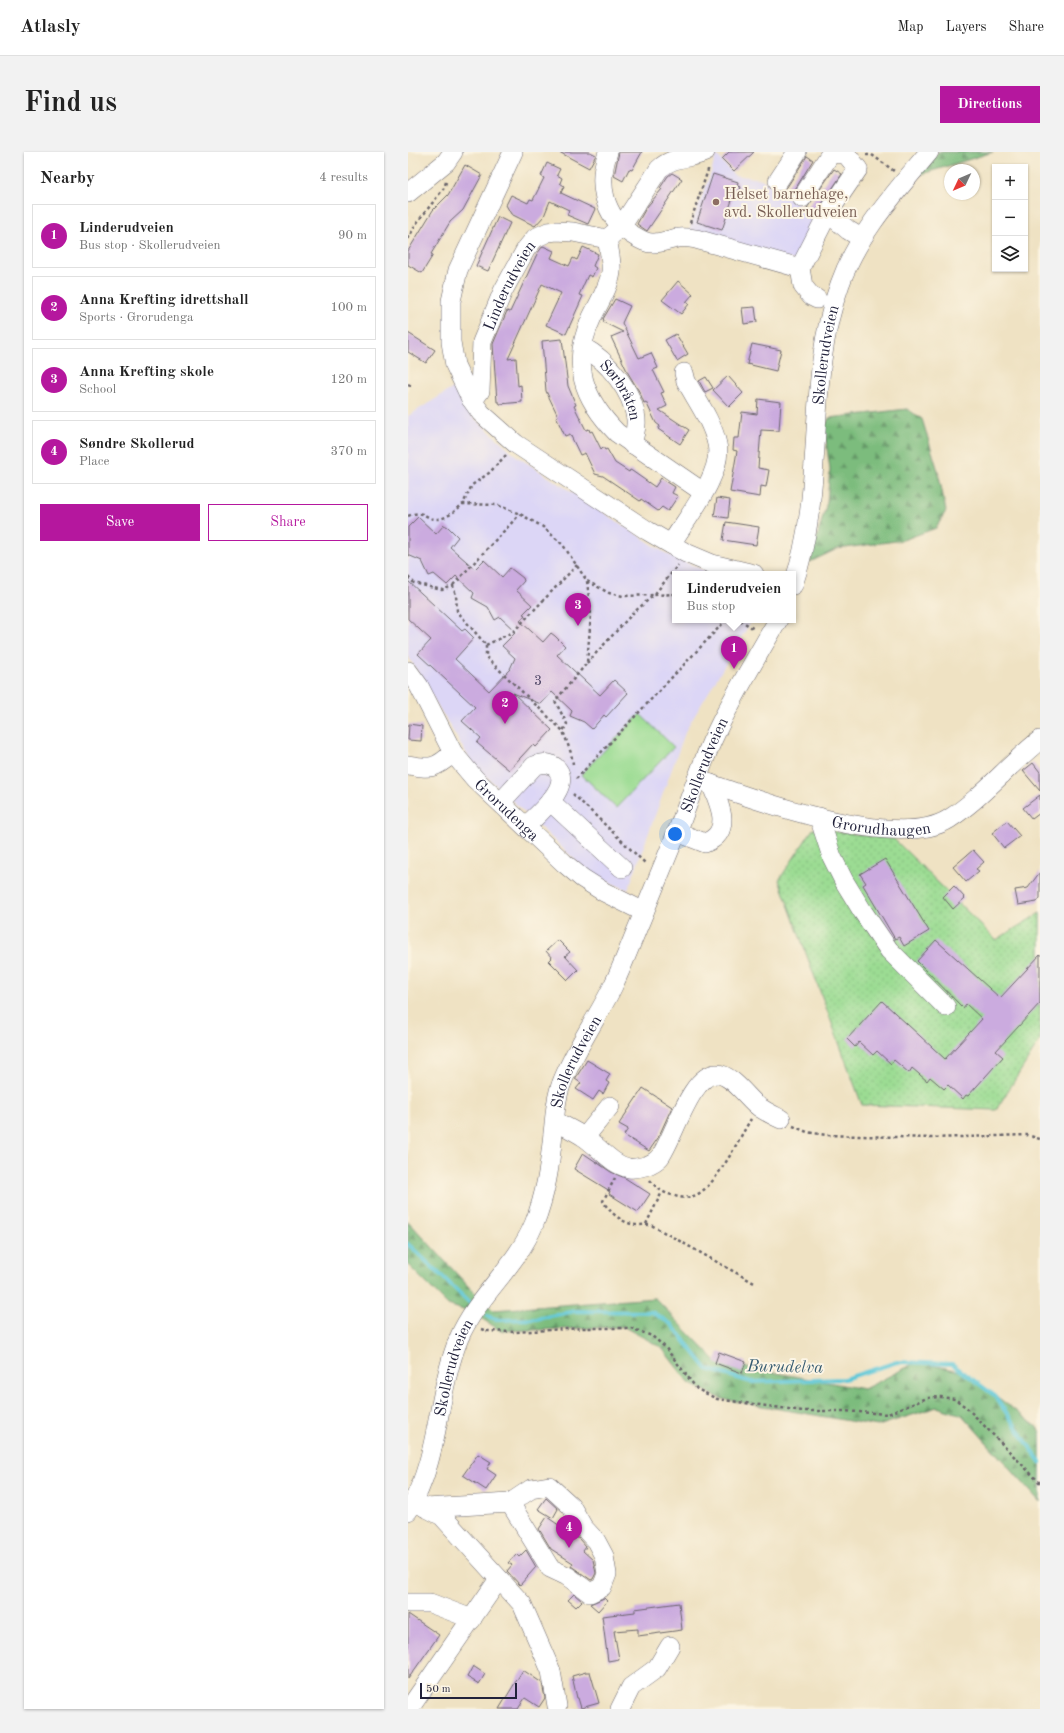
<!DOCTYPE html>
<meta charset="utf-8">
<style>
:root{--surface:#fff;--page:#f2f2f2;--text:#222;--muted:#767676;--line:#e0e0e0;--accent:#b5179e}
body{margin:0;font-family:"Old Standard TT",serif;background:var(--page);color:var(--text)}
.controls{position:absolute;right:12px;top:12px;display:grid;overflow:hidden;border-radius:0px;box-shadow:0 1px 3px #0004}
.controls button{width:36px;height:36px;display:grid;place-items:center;padding:0;border:0;border-bottom:1px solid var(--line);background:var(--surface);color:var(--text);font:20px sans-serif}
.compass{position:absolute;left:536px;top:12px;width:36px;height:36px;border-radius:50%;background:var(--surface);box-shadow:0 1px 3px #0004;rotate:226deg}
.scale{position:absolute;left:12px;bottom:10px;width:97px;box-sizing:border-box;padding-left:4px;border:2px solid #22223b;border-top:0;font-size:11px;line-height:14px;white-space:nowrap;color:#22223b;-webkit-text-stroke:3px #fcf5e5;paint-order:stroke}
.you{position:absolute;left:267px;top:682px;width:14px;height:14px;margin:-10px;border:3px solid #fff;border-radius:50%;background:#1a73e8;box-shadow:0 0 0 6px #1a73e833}
.badge{display:grid;place-items:center;width:26px;height:26px;border-radius:50%;background:var(--accent);color:#fff;font-size:13px;font-weight:700}
.pin{position:absolute;translate:-50% -33px;filter:drop-shadow(0 1px 2px #0008)}
.pin::after{content:'';position:absolute;top:21px;width:14px;height:12px;background:inherit;clip-path:polygon(0 0,100% 0,50% 100%)}
.popup{position:absolute;left:264px;top:419px;width:124px;height:52px;box-sizing:border-box;display:grid;place-content:center;border-radius:0px;background:var(--surface);filter:drop-shadow(0 1px 3px #0005);font-size:13px;white-space:nowrap;color:var(--muted)}
.popup b{font-size:15px;color:var(--text)}
.popup::after{content:'';position:absolute;left:50%;top:100%;margin-left:-8px;border:8px solid transparent;border-top-color:var(--surface)}
.list{margin:0;padding:0;list-style:none}
h2{display:flex;justify-content:space-between;align-items:center;height:52px;margin:0;padding:0 16px;font-size:17px}
h2 small{font-size:13px;font-weight:400;color:var(--muted)}
.list li{display:grid;grid-template-columns:26px 1fr auto;gap:12px;align-items:center;box-sizing:border-box;height:64px;margin:0 8px 8px;padding:0 8px;border:1px solid var(--line);border-radius:0px}
.list b{display:block;font-size:15px;white-space:nowrap}
.list p{margin:0;font-size:13px;white-space:nowrap;color:var(--muted)}
.list em{font-size:13px;font-style:normal;color:var(--muted)}
.actions{display:flex;gap:8px;padding:12px 16px}
.actions a{flex:1;padding:9px 0;border:1px solid var(--accent);border-radius:0px;text-align:center;font-size:14px;color:var(--accent)}
.actions .main{background:var(--accent);color:#fff}
.icon{flex:none;width:22px;height:22px;fill:none;stroke:currentColor;stroke-width:2;stroke-linecap:round;stroke-linejoin:round}
.map{position:relative;flex:none;width:632px;height:1557px;overflow:hidden;border-radius:0px}
header{display:flex;align-items:center;gap:24px;box-sizing:border-box;height:56px;padding:0 20px;background:var(--surface);border-bottom:1px solid var(--line)}
header strong{font-size:19px}
nav{display:flex;gap:22px;margin-inline-start:auto;font-size:14px}
.intro{display:flex;align-items:center;justify-content:space-between;box-sizing:border-box;height:96px;padding:0 24px}
h1{margin:0;font-size:28px}
.button{padding:10px 18px;border-radius:0px;background:var(--accent);color:#fff;font-size:14px;font-weight:700}
main{display:flex;gap:24px;padding:0 24px}
aside{flex:1;background:var(--surface);border-radius:0px;box-shadow:0 1px 3px #0004}
.map>svg:first-child{display:block}
.built{fill:#dcd6f6}
.grass{fill:url(#grass-dots);stroke:#5e7f67}
.forest{fill:url(#forest-firs);stroke:#4f6f5c}
.park{fill:#9bdc93;stroke:#5e7f67}
.lines{fill:none;stroke-linecap:round;stroke-linejoin:round}
.stream{stroke:#5ec8d8;stroke-width:4}
.building{fill:#cbabdf}
.minor-casing{stroke:#6a656b;stroke-width:20}
.path{stroke:#6a656b;stroke-width:2.5;stroke-dasharray:3 3;stroke-linecap:butt}
.minor{stroke:#fff;stroke-width:19}
.education-dot{fill:#8d6e63;stroke:#fcf5e5;stroke-width:1.5}
.labels{text-anchor:middle;stroke-width:4;stroke-linejoin:round;paint-order:stroke}
.number-label{font-size:14px;fill:#4c4464}
.education-label{font-size:16px;fill:#785e54;stroke:#fcf5e5;text-anchor:start}
.street-label{font-size:16px;fill:#22223b;stroke:#fcf5e5}
.water-label{font-size:17px;font-style:italic;fill:#375c72;stroke:#fcf5e5}
</style>
<header>
<strong>Atlasly</strong>
<nav><a>Map</a><a>Layers</a><a>Share</a></nav>
</header>
<div class="intro"><h1>Find us</h1><a class="button">Directions</a></div>
<main>
<aside>
<h2>Nearby<small>4 results</small></h2>
<ul class="list">
<li><span class="badge">1</span><div><b>Linderudveien</b><p>Bus stop · Skollerudveien</p></div><em>90 m</em></li>
<li><span class="badge">2</span><div><b>Anna Krefting idrettshall</b><p>Sports · Grorudenga</p></div><em>100 m</em></li>
<li><span class="badge">3</span><div><b>Anna Krefting skole</b><p>School</p></div><em>120 m</em></li>
<li><span class="badge">4</span><div><b>Søndre Skollerud</b><p>Place</p></div><em>370 m</em></li>
</ul>
<div class="actions"><a class="main">Save</a><a>Share</a></div>
</aside>
<div class="map">
<svg width="632" height="1557" viewBox="0 0 632 1557">
<defs>
<pattern id="grass-dots" width="8" height="8" patternUnits="userSpaceOnUse"><rect width="8" height="8" fill="#9bdc93"/><path d="M2 2h.1M6 6h.1" fill="none" stroke="#85bc80" stroke-width="1.8" stroke-linecap="round"/></pattern>
<pattern id="forest-firs" width="22" height="20" patternUnits="userSpaceOnUse"><rect width="22" height="20" fill="#7cbc7d"/><path d="M5 1l3.5 6h-7zM16 11l3.5 6h-7z" fill="#659868"/></pattern>
</defs>
<rect width="100%" height="100%" fill="#fcf5e5"/>
<filter id="ink" filterUnits="userSpaceOnUse"><feTurbulence type="fractalNoise" baseFrequency=".025" numOctaves="2"/><feDisplacementMap in="SourceGraphic" scale="8" xChannelSelector="R" yChannelSelector="G"/><feConvolveMatrix kernelMatrix="1 2 1 2 8 2 1 2 1" color-interpolation-filters="sRGB"/></filter>
<filter id="wash" filterUnits="userSpaceOnUse"><feTurbulence type="fractalNoise" baseFrequency=".012" numOctaves="4" result="noise"/><feDisplacementMap in="SourceGraphic" scale="16" xChannelSelector="R" yChannelSelector="G"/><feGaussianBlur stdDeviation="0.9" result="paint"/><feColorMatrix in="noise" values="0 0 0 0 0 0 0 0 0 0 0 0 0 0 0 0 0 1.4 0 .05"/><feComposite in="paint" operator="in"/></filter>
<g filter="url(#wash)">
<rect width="100%" height="100%" fill="#efe2c3"/>
<!-- built -->
<path class="built" d="M308,2L326,23L353,27L409,64L391,110L281,78L304,18Z
M45,236L65,265L110,305L259,402L305,422H267V468H344L278,578L220,738L182,722L64,611L0,504V264Z"/>
<!-- grass -->
<path class="grass" d="M405,677L486,687L588,788L632,761V888L588,958L454,953L371,728Z"/>
<!-- forest -->
<path class="forest" d="M530,0H585L511,23Z
M499,257L514,267L530,319L538,359L528,376L495,388L429,397L402,410L419,350L422,317L416,276L421,266Z
M0,1069L60,1134L85,1158L247,1146L309,1210L456,1237L509,1210L556,1220L628,1274L632,1280V1350L554,1263L529,1255L470,1274L314,1247L281,1231L253,1195L216,1175L93,1179L65,1161L40,1153L0,1113Z"/>
<!-- park -->
<path class="park" d="M232,562L266,595L208,656L173,622Z"/>
<g class="lines">
<!-- stream -->
<path class="stream" d="M0,1092L62,1151
M79,1164L91,1168L128,1167L167,1159L244,1160L263,1172L299,1217L343,1230L436,1227L489,1210L544,1212L587,1244L632,1310"/>
</g>
<g id="blocks">
<!-- building -->
<path class="building" d="M151,0H182L188,3L181,16Z
M211,0H234L224,18L221,17L215,29L206,24Z
M321,0H346L326,19L314,7Z
M399,4L405,8L383,44L375,39L379,35Z
M139,11L152,17L149,23L154,26L152,31L156,34L153,41L187,57L180,72L159,63L161,58L142,49L136,64L127,74L103,62L98,53L103,43L120,51L122,47L125,48L136,26L133,24Z
M57,13L74,23L55,58L42,70L23,102L25,103L14,121L0,113V99L25,58L40,43Z
M426,17L434,22L408,61L399,56Z
M264,21L274,27L239,79L229,72L238,56L254,37L252,36L260,24Z
M305,22L330,30L329,34L333,35L329,47L325,45L314,78L289,70Z
M90,65L102,71L80,119L68,114Z
M135,94L146,99L143,106L161,114L165,106L169,108L175,95L190,102L185,114L188,116L184,125L180,123L171,143L175,144L158,182L138,173L153,141L134,132L100,207L108,206L110,234L113,233L114,250L92,252L91,250H89L85,192L99,159L102,160L129,102Z
M270,129L285,142L278,150L281,152L273,162L254,148Z
M207,147L222,154L214,171L231,206L243,201L250,216L245,218L256,240L253,241L259,254L251,258L281,278L272,292L250,277L252,274L248,271L238,250L236,251L232,241L220,221L203,185L215,180L195,170L196,168L195,167Z
M347,155L349,170L336,172L334,156Z
M0,181L27,198L18,211L0,200Z
M268,182L280,202L269,209L257,188Z
M154,187L160,234L168,253L166,254L178,278L181,277L182,280L184,279L193,297L195,295L197,298L199,297L207,311L221,320L222,318L224,319L247,335L253,326L267,335L264,341L270,344L260,359L254,355L250,359L233,347L232,349L195,324L187,322L177,301L172,303L162,282L157,284L148,265L150,264L138,239L134,189Z
M344,192L373,198L368,219L339,212Z
M320,224L335,241L321,255L305,238Z
M298,225L305,236L297,240L291,229Z
M350,247L373,250L371,279L353,278L350,316L361,318L358,335L353,334L352,345L322,340L329,299L325,298L326,286H331L334,260L349,262Z
M309,346L322,348L320,366L306,364Z
M10,365L28,382L36,373L40,375L50,385L42,395L67,417L76,408L94,425L102,416L115,426L116,429L108,438L124,453L115,462L117,463L112,469L135,490L143,481L147,484L157,494L149,503L192,543L206,528L220,541L198,565L196,563L184,577L176,570L162,564L164,559L144,540L133,552L105,541L144,578L128,595L125,592L101,618L69,591L73,586L54,569L67,555L10,502L23,488L0,467V429L54,479L57,477L66,486L47,507L81,539L102,517L107,506L94,494L108,480L92,465L87,468L80,455L64,446L66,441L48,424L39,433L26,422L21,424L14,409L0,403V375Z
M318,370L351,375L348,393L315,388Z
M1,572L14,574L13,589L0,588Z
M625,611L632,620V639L615,619Z
M632,643V661L624,667L615,656Z
M599,669L612,684L596,696L584,681Z
M565,698L576,710L568,717L571,719L558,730L545,715Z
M477,707L521,779L496,794L491,785L487,787L455,733L458,731L452,722Z
M632,720V746L629,750L610,753L607,738L620,736Z
M546,734L557,746L545,757L535,745Z
M150,788L162,800L157,804L170,818L160,828L141,809L144,806L138,799Z
M528,788L592,846L632,803V851L588,899L595,905L560,944L558,943L555,947L540,933L536,937L522,925L519,929L504,916L501,921L486,908L483,912L469,899L465,903L451,890L447,895L439,887L474,849L537,907L574,867L558,852L555,856L509,809Z
M179,908L202,922L198,929L201,931L195,942L191,939L185,948L168,937L173,931L167,927Z
M235,936L264,955L250,986L241,999L216,983L220,977L211,972Z
M175,1001L203,1020L217,1026L242,1042L230,1060L201,1042L202,1039L166,1017Z
M311,1200L338,1210L334,1221L307,1211Z
M70,1302L83,1310L79,1317L88,1323L78,1338L55,1323Z
M138,1346L150,1357L145,1366L130,1357Z
M139,1365L171,1387L178,1395L175,1399L185,1408L188,1421L185,1427L183,1428L163,1414L165,1411L143,1397L131,1377Z
M118,1398L128,1415L112,1433L99,1419L104,1413L100,1411L108,1402L111,1405Z
M166,1442L174,1449L168,1455L160,1448Z
M196,1446L199,1449L190,1459L182,1452Z
M271,1451L274,1478L230,1484V1477L206,1479L211,1507L200,1509L194,1464L227,1460V1457Z
M0,1462L31,1483L0,1527Z
M65,1514L77,1522L71,1532L59,1525Z
M115,1518L134,1531L137,1546L131,1555L117,1546L110,1557H91Z
M178,1520H182L191,1551L173,1556L170,1546H169L164,1524Z"/>
</g>
</g>
<g filter="url(#ink)">
<use href="#blocks" fill-opacity="0" stroke="#6a656b" stroke-width="1"/>
<g class="lines">
<defs>
<g id="minor">
<path d="M105,0L50,118L43,149V190L47,213L63,247L73,261L108,292L240,379L278,401L304,412L346,422"/>
<path d="M200,0C189,31 195,63 223,82C230,86 238,92 246,91C254,91 262,87 270,86C275,85 282,86 288,87L392,116"/>
<path d="M370,29L389,0"/>
<path d="M0,41L38,10L45,0"/>
<path d="M394,46L423,1L438,2L450,17L420,61L392,116L395,134L403,144L409,147"/>
<path d="M420,61L440,78L453,86"/>
<path d="M199,87C201,97 204,110 203,120C201,136 190,152 184,165C162,212 175,246 209,281L295,340"/>
<path id="s1" d="M175,195C199,208 225,239 228,267C229,276 226,284 224,292"/>
<path id="s2" d="M63,247L69,243L72,239L74,190L95,139L118,97L127,86L140,80L149,79L165,80L199,87L213,75L251,17C265,4 281,7 297,0"/>
<path d="M263,392C278,367 316,321 309,292C304,269 289,249 278,229L276,221"/>
<path id="s3" d="M385,433C419,336 396,229 432,132C450,81 487,41 521,0"/>
<path id="s4" d="M0,519L11,534L45,601L67,627L156,711L174,726L196,740L236,760"/>
<path d="M0,613C23,617 27,617 45,601"/>
<path id="s5" d="M289,627C344,647 489,700 541,667C575,645 600,613 632,588"/>
<path d="M142,649L214,716"/>
<path d="M93,650L126,614C134,611 140,610 147,615C167,632 130,662 118,674"/>
<path d="M411,665L424,705L436,729L455,760L481,798L538,855"/>
<path d="M269,680L297,691C325,680 312,653 303,632"/>
<path d="M147,969C156,974 167,979 176,985C190,994 204,1013 221,1016C231,1017 245,1013 252,1005C265,988 283,921 309,922C325,923 339,946 351,955C358,960 365,963 373,967"/>
<path d="M177,985L202,954"/>
<path d="M15,1354L34,1364L114,1452L143,1519L149,1554"/>
<path d="M18,1356L102,1351L142,1416L159,1424L182,1441L194,1435L199,1422L196,1404L188,1389L175,1375L163,1354L141,1334L123,1337L102,1351"/>
<path id="s6" d="M0,1359C32,1307 28,1242 51,1186C69,1144 108,1115 126,1072C138,1042 142,1013 145,981C147,966 147,948 153,933C166,898 189,867 205,834C215,813 223,791 232,770C245,739 258,707 271,675C282,646 292,617 304,589C323,547 347,508 370,468"/>
<path d="M0,1451H22L64,1467"/>
<path d="M1,1557L91,1427"/>
<path d="M212,1557L223,1535L249,1516L262,1494"/>
</g>
</defs>
<!-- minor casing -->
<use href="#minor" class="minor-casing"/>
<!-- path -->
<path class="path" d="M458,3H464L486,19
M282,71L300,18V15
M0,87L8,72L36,36L38,30
M0,232L2,233L0,236
M98,303L81,321L64,333L55,352L89,353L112,362L135,375L155,393L179,429L183,463L179,511L147,549L159,572L155,579L163,601L165,612
M0,364C16,357 16,366 27,367C38,368 48,358 55,352
M0,425L6,431L34,438L45,434L48,443L49,459L78,493V505L155,579
M179,429L201,441L215,444L246,443L270,413
M45,433L112,362
M332,468L346,477
M78,493L105,480L169,413
M179,511L225,461L246,443L267,442
M168,627L318,468
M165,642L238,712
M385,974L399,980L418,983L523,986L619,983L632,987
M207,1026L195,1049C201,1060 215,1072 229,1073C235,1073 239,1072 245,1074L348,1132
M242,1028C248,1036 255,1041 264,1043C272,1046 280,1047 288,1043C309,1033 330,988 343,967
M238,1072L254,1040
M73,1177L79,1179L107,1180L175,1176H223L244,1184L257,1195L289,1237L309,1247L395,1259H435L480,1262L519,1246L533,1245L547,1247L559,1256L632,1331"/>
<!-- minor -->
<use href="#minor" class="minor"/>
</g>
</g>
<!-- markers -->
<circle class="education-dot" cx="308" cy="50" r="4"/>
<g class="labels">
<!-- number labels -->
<g class="number-label">
<text x="130" y="533">3</text>
</g>
<!-- education labels -->
<g class="education-label">
<text x="316" y="47">Helset barnehage,<tspan x="316" dy="18">avd. Skollerudveien</tspan></text>
</g>
<!-- street labels -->
<g class="street-label">
<text dy="6" stroke="none"><textPath href="#s2" startOffset="124">Linderudveien</textPath></text>
<text dy="6" stroke="none"><textPath href="#s3" startOffset="233">Skollerudveien</textPath></text>
<text dy="6" stroke="none"><textPath href="#s1" startOffset="59">Sørbråten</textPath></text>
<text dy="6" stroke="none"><textPath href="#s6" startOffset="811">Skollerudveien</textPath></text>
<text dy="6" stroke="none"><textPath href="#s4" startOffset="172">Grorudenga</textPath></text>
<text dy="6" stroke="none"><textPath href="#s5" startOffset="191">Grorudhaugen</textPath></text>
<text dy="6" stroke="none"><textPath href="#s6" startOffset="487">Skollerudveien</textPath></text>
<text dy="6" stroke="none"><textPath href="#s6" startOffset="151">Skollerudveien</textPath></text>
</g>
<!-- water labels -->
<g class="water-label">
<text transform="translate(377 1214) rotate(1)" y="6">Burudelva</text>
</g>
</g>
</svg>
<div class="controls">
<button>+</button>
<button>−</button>
<button><svg class="icon" aria-label="layers" viewBox="0 0 24 24"><path d="M12 4l9 5-9 5-9-5zM3 14l9 5 9-5"/></svg></button>
</div>
<svg class="compass" viewBox="-18 -18 36 36"><path d="M0-13l5 13h-10z" fill="#e53935"/><path d="M0 13l5-13h-10z" fill="#767676"/></svg>
<div class="scale">50 m</div>
<div class="you"></div>
<div class="pin badge" style="left:326px;top:517px">1</div>
<div class="popup"><b>Linderudveien</b>Bus stop</div>
<div class="pin badge" style="left:97px;top:572px">2</div>
<div class="pin badge" style="left:170px;top:474px">3</div>
<div class="pin badge" style="left:161px;top:1396px">4</div>
</div>
</main>
